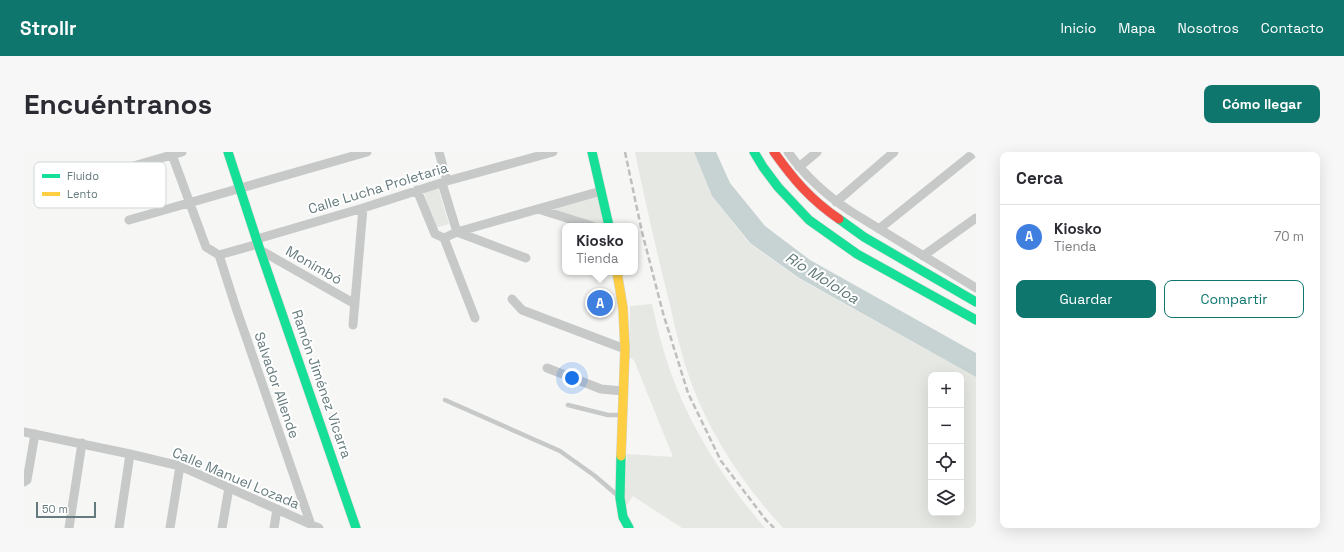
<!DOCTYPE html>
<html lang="es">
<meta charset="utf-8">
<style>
:root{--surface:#fff;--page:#f7f7f7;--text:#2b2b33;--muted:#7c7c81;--line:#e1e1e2;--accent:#0f766e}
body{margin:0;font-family:"Space Grotesk",sans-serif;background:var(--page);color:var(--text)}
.controls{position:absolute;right:12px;bottom:12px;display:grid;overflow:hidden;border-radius:8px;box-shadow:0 4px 16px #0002}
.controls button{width:36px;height:36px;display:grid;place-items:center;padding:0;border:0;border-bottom:1px solid var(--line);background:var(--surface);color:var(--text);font:20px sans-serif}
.scale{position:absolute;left:12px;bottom:10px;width:60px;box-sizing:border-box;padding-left:4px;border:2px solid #657a7d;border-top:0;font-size:11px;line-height:14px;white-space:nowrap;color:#657a7d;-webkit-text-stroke:3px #fff;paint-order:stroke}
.you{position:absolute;left:548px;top:226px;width:14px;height:14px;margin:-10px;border:3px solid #fff;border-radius:50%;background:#1a73e8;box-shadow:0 0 0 6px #1a73e833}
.badge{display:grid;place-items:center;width:26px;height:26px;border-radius:50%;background:var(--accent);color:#fff;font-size:13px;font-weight:700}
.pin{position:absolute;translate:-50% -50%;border:2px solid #fff;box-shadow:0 1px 4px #0006}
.popup{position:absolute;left:538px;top:71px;width:76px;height:52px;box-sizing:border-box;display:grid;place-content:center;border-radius:8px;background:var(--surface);filter:drop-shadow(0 1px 3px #0005);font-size:13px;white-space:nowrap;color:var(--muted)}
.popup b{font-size:15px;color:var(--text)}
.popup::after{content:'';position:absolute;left:50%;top:100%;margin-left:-8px;border:8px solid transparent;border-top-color:var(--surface)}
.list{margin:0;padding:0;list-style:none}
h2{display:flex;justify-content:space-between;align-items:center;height:52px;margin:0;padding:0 16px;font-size:17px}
h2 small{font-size:13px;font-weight:400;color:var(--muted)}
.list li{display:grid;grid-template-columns:26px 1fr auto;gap:12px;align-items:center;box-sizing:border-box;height:64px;padding:0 16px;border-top:1px solid var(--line)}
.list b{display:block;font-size:15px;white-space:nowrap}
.list p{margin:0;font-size:13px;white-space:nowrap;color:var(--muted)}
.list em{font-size:13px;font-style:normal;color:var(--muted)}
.actions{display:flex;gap:8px;padding:12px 16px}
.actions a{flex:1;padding:9px 0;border:1px solid var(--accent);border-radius:8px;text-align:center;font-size:14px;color:var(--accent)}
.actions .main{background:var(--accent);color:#fff}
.icon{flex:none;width:22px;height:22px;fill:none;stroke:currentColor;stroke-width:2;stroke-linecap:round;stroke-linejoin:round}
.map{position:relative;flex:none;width:952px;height:376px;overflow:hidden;border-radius:8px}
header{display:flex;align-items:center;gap:24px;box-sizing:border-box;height:56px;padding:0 20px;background:var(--accent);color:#fff}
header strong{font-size:19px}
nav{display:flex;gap:22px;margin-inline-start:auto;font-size:14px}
.intro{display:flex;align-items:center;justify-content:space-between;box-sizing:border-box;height:96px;padding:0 24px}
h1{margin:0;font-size:28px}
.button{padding:10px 18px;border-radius:8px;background:var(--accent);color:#fff;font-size:14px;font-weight:700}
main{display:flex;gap:24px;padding:0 24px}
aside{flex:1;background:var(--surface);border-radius:8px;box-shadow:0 4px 16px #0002}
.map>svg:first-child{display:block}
.green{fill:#e6e8e3;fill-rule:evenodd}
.water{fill:#c7d2d2}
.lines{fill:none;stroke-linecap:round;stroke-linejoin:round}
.fast-casing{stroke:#d1d2d2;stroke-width:10}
.slow-casing{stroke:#d1d2d2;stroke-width:10}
.jam-casing{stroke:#d1d2d2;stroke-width:10}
.lane{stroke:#c7c9c9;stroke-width:4.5}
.street{stroke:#c7c9c9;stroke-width:9}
.fast{stroke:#16e098;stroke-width:9}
.slow{stroke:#ffcf43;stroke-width:9}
.jam{stroke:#f24e42;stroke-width:9}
.rail{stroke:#bdc0bf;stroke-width:2.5;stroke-dasharray:6 3;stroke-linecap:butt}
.labels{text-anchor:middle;stroke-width:4;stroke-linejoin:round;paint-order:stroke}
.street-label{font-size:14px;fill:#657a7d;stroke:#fff}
.water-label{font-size:15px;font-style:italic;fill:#5f7877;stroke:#fff}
.key{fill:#fff;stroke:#d1d7d8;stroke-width:1}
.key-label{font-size:11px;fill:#657a7d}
</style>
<header>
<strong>Strollr</strong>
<nav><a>Inicio</a><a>Mapa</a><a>Nosotros</a><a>Contacto</a></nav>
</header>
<div class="intro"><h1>Encuéntranos</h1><a class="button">Cómo llegar</a></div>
<main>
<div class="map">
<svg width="952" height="376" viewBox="0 0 952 376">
<rect width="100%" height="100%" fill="#f6f6f5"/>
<!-- green -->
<path class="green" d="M611,0H670L688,44L725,91L774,126L952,225V376H759C720,333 687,285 667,230C657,203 651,174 644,145C632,97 621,49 611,0ZM907,223H937V361H907Z
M414,36L425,72L411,76L400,40Z
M577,39L585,74H568L514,57Z
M628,152C631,165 634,180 638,193C657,261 695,323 741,376H658L609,344L600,357L603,302L649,305L610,208L605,205L606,154Z"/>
<!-- water -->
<path class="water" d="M670,0H692L706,31L741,74L786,108L952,201V225L775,126L726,91L688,44Z"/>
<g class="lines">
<defs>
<path id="fast" d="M204,0L236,98L332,376
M568,0L585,74
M730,0L739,15L754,35L785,68L833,102L952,168
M815,67L840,85L952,150
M597,304L596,346L599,365L605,376"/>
<path id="slow" d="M593,120L599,156L601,197L597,304"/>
<path id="jam" d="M750,0C769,27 787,48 815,67"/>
</defs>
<!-- fast casing -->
<use href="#fast" class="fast-casing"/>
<!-- slow casing -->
<use href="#slow" class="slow-casing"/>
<!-- jam casing -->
<use href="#jam" class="jam-casing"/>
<!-- lane -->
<path class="lane" d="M421,248L536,299L571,324L593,343
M544,253L584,263H597"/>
<!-- street -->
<path class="street" d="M147,0L182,95L195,103L234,92
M415,0L423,29
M764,0C780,23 802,43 826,59L952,136
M775,15L793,0
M75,24L158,0
M418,31L433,80L502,106
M393,38L411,82L420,86
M812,50L870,0
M514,57L568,74
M105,68L343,0
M855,77L951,0
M420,86L433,80L577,39
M420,86L451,166
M233,87L339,56L423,29L529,0
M236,98L331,152
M195,103L212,156L287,373
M899,104L952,66
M488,147L498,158L601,197
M329,173L339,56
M523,216L577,237L599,239
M0,280L106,302L156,314L295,376
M0,330L3,328L11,282
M45,376L58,291
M95,376L106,302
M146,376L156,314
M198,376L205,336
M250,376L253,357"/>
<!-- fast -->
<use href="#fast" class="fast"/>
<!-- slow -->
<use href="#slow" class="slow"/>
<!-- jam -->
<use href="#jam" class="jam"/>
<!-- rail -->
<path class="rail" d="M601,0L618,80L639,161L664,241L697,309L742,368L750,376"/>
</g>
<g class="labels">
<!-- street labels -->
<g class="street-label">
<text transform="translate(354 36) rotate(-17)" y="5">Calle Lucha Proletaria</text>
<text transform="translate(290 113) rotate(30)" y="5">Monimbó</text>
<text transform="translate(298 232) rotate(71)" y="5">Ramón Jiménez Vicarra</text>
<text transform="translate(253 233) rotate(71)" y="5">Salvador Allende</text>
<text transform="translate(212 326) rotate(23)" y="5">Calle Manuel Lozada</text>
</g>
<!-- water labels -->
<g class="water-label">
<text transform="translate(798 126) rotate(32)" y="5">Río Mololoa</text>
</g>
</g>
<!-- legend -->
<rect x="10" y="10" width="132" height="46" rx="6" class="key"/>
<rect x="18" y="22" width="18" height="4" fill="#16e098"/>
<rect x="18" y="40" width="18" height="4" fill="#ffcf43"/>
<g class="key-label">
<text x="43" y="28">Fluido</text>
<text x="43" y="46">Lento</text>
</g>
</svg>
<div class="controls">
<button>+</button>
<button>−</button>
<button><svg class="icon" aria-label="locate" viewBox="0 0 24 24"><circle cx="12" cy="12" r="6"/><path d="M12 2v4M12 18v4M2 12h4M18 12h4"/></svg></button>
<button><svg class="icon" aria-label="layers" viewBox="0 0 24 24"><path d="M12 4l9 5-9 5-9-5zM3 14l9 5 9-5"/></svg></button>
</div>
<div class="scale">50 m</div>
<div class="you"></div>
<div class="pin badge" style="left:576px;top:151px;background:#3f7fe0">A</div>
<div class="popup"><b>Kiosko</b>Tienda</div>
</div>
<aside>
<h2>Cerca<small></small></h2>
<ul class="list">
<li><span class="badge" style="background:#3f7fe0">A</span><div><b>Kiosko</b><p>Tienda</p></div><em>70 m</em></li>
</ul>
<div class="actions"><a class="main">Guardar</a><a>Compartir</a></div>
</aside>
</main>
